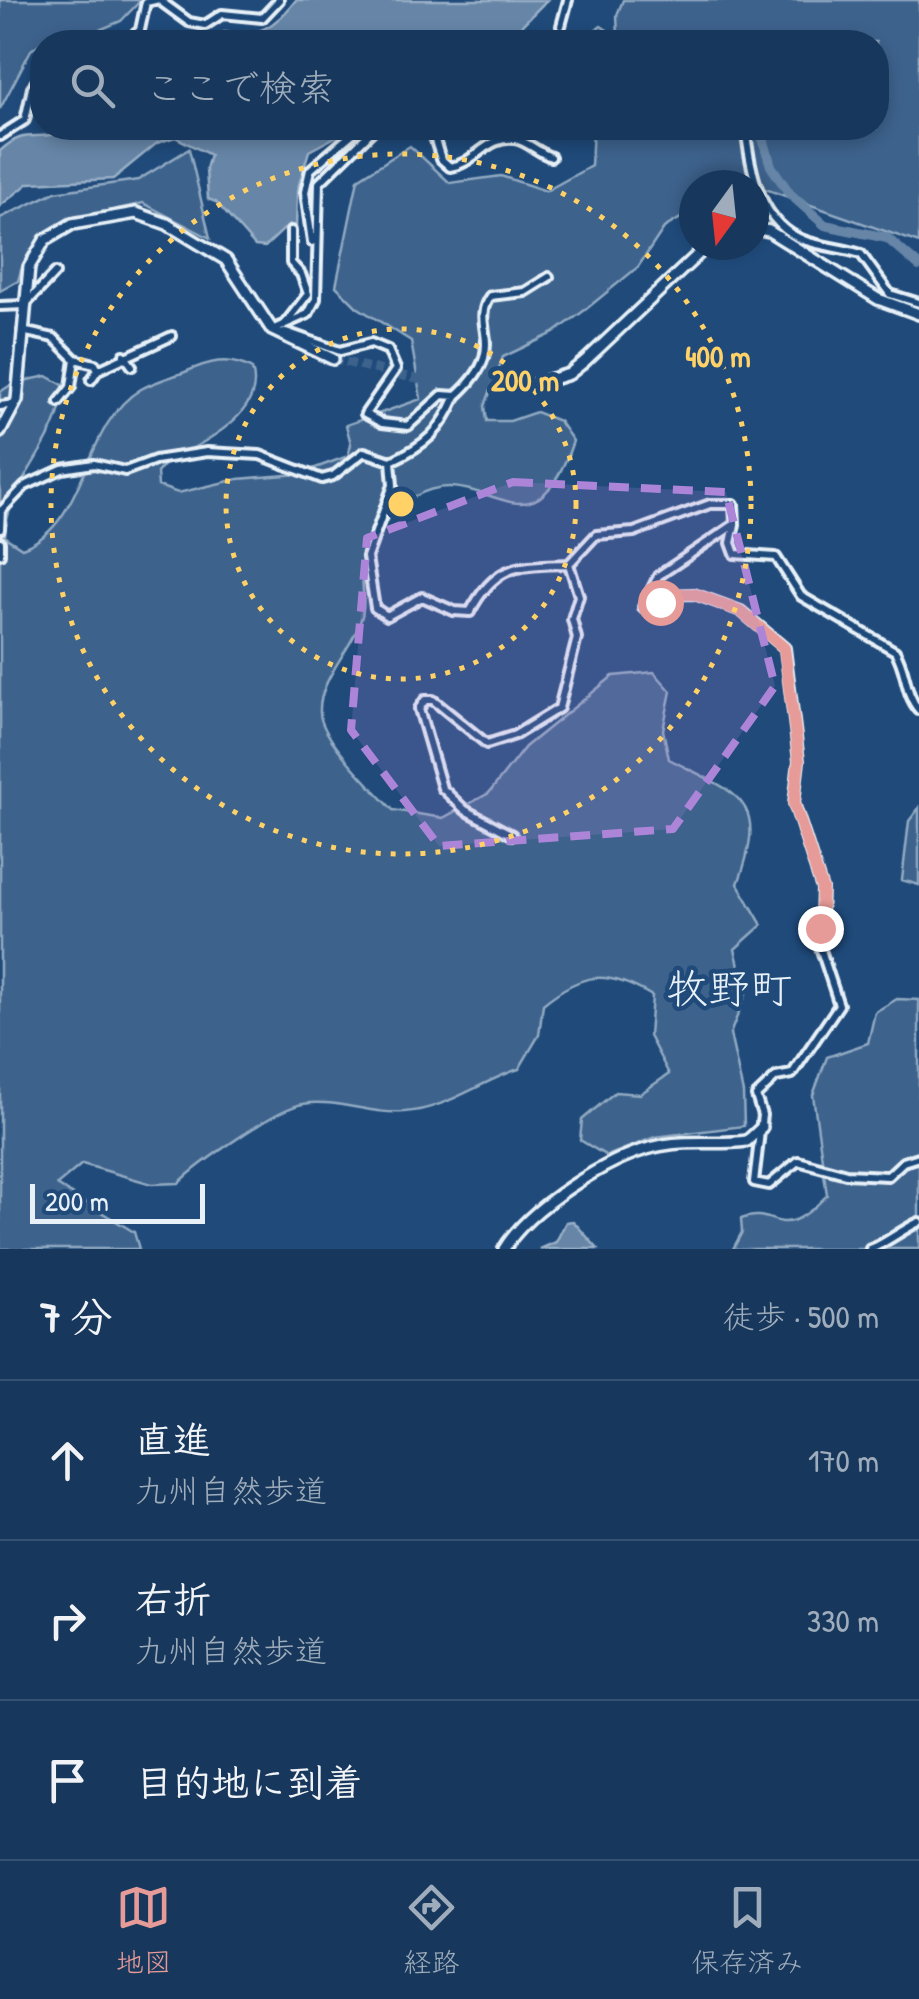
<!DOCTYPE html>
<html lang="ja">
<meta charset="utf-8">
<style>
:root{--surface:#17385c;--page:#203f62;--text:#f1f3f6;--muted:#9eacbb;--line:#365272;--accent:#e69b98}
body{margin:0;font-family:"Patrick Hand","Klee One",sans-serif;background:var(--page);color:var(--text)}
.compass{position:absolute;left:679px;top:170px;width:90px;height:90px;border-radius:50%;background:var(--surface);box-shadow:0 5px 15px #0003;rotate:195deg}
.scale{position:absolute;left:30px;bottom:25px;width:175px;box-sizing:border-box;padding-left:10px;border:5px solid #e8f1f8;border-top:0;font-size:28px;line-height:35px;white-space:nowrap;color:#e8f1f8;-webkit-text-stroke:8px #1f4a7a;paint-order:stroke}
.stop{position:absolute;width:30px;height:30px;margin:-22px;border:8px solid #e69b98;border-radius:50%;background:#fff}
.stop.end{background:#e69b98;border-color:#fff;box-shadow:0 2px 10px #0008}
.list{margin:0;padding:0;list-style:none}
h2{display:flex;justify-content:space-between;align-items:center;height:130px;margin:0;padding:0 40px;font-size:42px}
h2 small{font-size:32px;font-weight:400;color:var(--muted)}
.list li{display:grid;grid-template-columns:65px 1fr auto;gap:30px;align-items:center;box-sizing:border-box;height:160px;padding:0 40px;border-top:2px solid var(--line)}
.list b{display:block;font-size:38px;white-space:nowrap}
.list p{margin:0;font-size:32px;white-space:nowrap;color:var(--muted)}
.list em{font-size:32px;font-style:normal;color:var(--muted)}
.icon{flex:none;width:55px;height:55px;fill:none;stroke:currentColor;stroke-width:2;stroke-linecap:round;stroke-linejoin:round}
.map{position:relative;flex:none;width:919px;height:1249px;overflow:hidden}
.search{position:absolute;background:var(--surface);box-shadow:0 5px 15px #0003;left:30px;right:30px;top:30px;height:110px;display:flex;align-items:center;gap:25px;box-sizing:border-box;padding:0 35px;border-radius:40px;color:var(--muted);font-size:38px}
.sheet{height:610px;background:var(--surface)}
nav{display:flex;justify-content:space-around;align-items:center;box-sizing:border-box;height:140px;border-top:2px solid var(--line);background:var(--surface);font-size:28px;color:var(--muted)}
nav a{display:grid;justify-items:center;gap:5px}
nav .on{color:var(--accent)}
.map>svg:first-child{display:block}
.green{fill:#3c628c;stroke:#92aac2;stroke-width:2.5}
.water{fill:#6685a7;stroke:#9ab0c7;stroke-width:2.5}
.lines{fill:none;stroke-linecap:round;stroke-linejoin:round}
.river{stroke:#6685a7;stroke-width:10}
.tertiary-tunnel{stroke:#3d638d;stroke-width:9;stroke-dasharray:9 4.5;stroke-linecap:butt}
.minor-casing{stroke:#e8f1f8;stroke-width:14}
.tertiary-casing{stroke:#e8f1f8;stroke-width:16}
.minor{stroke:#1f4a7a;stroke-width:6}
.tertiary{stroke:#1f4a7a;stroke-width:9}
.route{stroke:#e69b98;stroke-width:12}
.marked{fill:#ac85d9;fill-opacity:0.2;stroke:#ac85d9;stroke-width:8;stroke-dasharray:20 12;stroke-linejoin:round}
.ring{fill:none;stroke:#ffd166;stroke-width:5;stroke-dasharray:5 10}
.labels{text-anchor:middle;stroke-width:9;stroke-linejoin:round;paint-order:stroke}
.quarter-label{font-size:42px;fill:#e8f1f8;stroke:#1f4a7a}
.centre{fill:#ffd166;stroke:#1f4a7a;stroke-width:5}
.ring-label{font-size:30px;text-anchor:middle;font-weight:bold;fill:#ffd166;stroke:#1f4a7a;stroke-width:9;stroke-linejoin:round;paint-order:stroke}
</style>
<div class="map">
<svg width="919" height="1249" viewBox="0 0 919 1249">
<rect width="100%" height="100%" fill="#1f4a7a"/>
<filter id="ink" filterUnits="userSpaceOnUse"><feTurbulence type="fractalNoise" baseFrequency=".01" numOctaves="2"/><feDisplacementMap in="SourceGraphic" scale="20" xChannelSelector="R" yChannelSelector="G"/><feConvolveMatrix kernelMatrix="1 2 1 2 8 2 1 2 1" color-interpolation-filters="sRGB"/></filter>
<g filter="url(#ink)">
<!-- green -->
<path class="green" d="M0,0H141L121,21L78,39L42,42L31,50L0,109Z
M623,0H919V243L754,185H694V210L664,228L638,267L585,310L554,333L503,357L485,406L487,421H510L536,412L559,421L573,441C531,567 484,455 414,497C391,510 371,536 364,562C359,581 368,602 360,623C350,651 318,681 320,713C321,739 375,790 393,810L443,818L489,793L525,747L613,676L654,672L671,691L663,730L669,759C738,795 770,797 738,884L762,925L735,949L746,994L730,1034L743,1093L744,1126L655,1137L607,1156L580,1140L582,1120L615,1092L640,1094L669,1074L649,1036L652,996C608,970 583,971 543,1004L539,1035L519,1069C481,1081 445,1110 404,1112C371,1115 335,1098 303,1104C277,1108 198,1164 179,1183L152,1184L82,1164L57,1185L134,1232L139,1249H0V392L14,383L47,376L63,385C64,441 6,480 5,537L22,548C89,524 80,426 141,389C154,382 171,377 185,372C208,362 228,355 252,369C267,416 197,445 165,463L157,473L158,486L178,493L238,479L299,474L348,456L351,444L346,425L421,399L411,341L357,307L336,286L358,179L410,146L450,183L501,176L546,191L591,166L593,128H876V42H579L601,26L618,37L617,15Z
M189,149L210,238L143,203C84,219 34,214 18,281L0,291V218L55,192L138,180Z
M919,808V885L902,880L909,821Z
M897,999L919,1000V1249H733L742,1232L741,1219C777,1205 778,1247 827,1195L813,1095L827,1057L868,1043L875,1012Z"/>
<!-- water -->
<path class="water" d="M296,0H547L521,26L531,42H207L224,32C258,38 276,26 296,0Z
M61,128H352L309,151L297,191L296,230L284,229L265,247L255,246L216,202L208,199L206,169L210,155L175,137L157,143L113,179L29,183L0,206V151C26,127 33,141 60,133Z
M573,1221L598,1249H540L556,1242L566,1222Z"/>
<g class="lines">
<!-- river -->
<path class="river" d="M760,128L771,166L790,194L825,225L887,238L919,266"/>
<!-- tertiary-tunnel -->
<path class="tertiary-tunnel" d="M333,359L437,384L533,385"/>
<defs>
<path id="minor" d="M159,0L189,22L205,25L222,14L262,18L279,0
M561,26L568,0
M127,42L140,30L146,2L155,0
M431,128L441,159L450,167C475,164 487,135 515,139C527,141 539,153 551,157
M745,128C751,170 759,225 806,241C824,247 843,248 861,254L890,294L919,303
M0,136L25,120L32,88L42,73
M312,242L305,192L310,170L359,128
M0,306L25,305L55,273
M284,325L308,294L301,274L291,263V231
M274,329L308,314L316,299L319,183L375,128
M22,331L54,338L75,359L71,387L59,402
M286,332L340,351L371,343L388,350L396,369L365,414L382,423L408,426L442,395L456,396C441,431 426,445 391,461
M124,355L132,366
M75,359L95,364L98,370L91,380
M98,370L172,336
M456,396C512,346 468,327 490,296L525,292L549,277
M0,406L15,404
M391,461L393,485L367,557L375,608L387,616L422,597L454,611L470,612C496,563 517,566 569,564L596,535L634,532L710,504H734L735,524L658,576L643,607L654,614L664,595L694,594L741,611L785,648L799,761L794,803L822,889L820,947L839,1005L792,1074L776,1077L756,1096L762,1115L754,1182L769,1185L798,1161L846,1174L888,1176L903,1162L919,1157
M0,512L25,486L62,469L94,464L125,471L155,460L207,452L260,455L322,479L333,476L364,452L391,461
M735,524L731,543L735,554L776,557L801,596L895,651C907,670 904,693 919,710
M0,529L1,510
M0,542V554
M512,835L465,810L442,788L419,709L425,700H433L487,744L515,735L559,708L577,638L572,619L579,596L569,564
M870,1249C880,1247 903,1229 919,1222"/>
<path id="tertiary" d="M754,228L769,231L878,299L919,314
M533,385L569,374L585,361L708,245
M0,432L17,400L29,267L45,240L72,224L136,213L167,224L226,260L272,330L333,359
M504,1249C529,1208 607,1158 654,1147C685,1139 716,1145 747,1141L762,1127"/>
</defs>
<!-- minor casing -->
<use href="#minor" class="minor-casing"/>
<!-- tertiary casing -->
<use href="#tertiary" class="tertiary-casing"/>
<!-- minor -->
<use href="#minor" class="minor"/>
<!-- tertiary -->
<use href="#tertiary" class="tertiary"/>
</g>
</g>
<g class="lines" filter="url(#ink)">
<!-- route -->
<path class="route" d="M660,602L664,594H694L740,611L784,648L799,761L794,804L822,889L820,928"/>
</g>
<!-- marked area -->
<path class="marked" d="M513,482L726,492L775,686L673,829L439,846L351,730L367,538Z"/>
<!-- distance rings -->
<g class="ring">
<circle cx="401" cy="504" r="175"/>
<circle cx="401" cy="504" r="350"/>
</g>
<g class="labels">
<!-- quarter labels -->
<g class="quarter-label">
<text x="729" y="1003">牧野町</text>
</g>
</g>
<circle cx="401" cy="504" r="15" class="centre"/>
<g class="ring-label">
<text x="718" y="367">400 m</text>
<text x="525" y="391">200 m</text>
</g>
</svg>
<svg class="compass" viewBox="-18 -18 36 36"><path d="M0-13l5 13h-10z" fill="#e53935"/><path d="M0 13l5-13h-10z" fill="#9eacbb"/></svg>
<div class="scale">200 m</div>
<div class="stop" style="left:660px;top:602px"></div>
<div class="stop end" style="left:820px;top:928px"></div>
<div class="search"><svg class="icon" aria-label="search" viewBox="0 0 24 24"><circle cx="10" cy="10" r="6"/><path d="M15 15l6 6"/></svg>ここで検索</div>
</div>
<section class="sheet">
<h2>7 分<small>徒歩 · 500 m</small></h2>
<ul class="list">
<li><svg class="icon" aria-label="ahead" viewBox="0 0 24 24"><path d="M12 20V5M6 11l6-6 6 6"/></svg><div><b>直進</b><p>九州自然歩道</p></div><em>170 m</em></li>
<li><svg class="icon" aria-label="right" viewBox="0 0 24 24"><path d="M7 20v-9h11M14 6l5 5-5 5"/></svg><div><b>右折</b><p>九州自然歩道</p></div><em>330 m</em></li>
<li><svg class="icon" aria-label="arrive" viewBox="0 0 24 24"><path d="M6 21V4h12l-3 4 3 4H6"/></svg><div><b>目的地に到着</b></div></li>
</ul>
</section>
<nav>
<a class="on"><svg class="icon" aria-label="map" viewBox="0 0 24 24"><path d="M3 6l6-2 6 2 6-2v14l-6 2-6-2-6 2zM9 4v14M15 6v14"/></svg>地図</a>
<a><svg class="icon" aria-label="directions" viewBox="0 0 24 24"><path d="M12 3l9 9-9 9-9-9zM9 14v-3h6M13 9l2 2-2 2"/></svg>経路</a>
<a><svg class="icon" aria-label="saved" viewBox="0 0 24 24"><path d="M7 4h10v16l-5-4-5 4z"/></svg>保存済み</a>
</nav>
